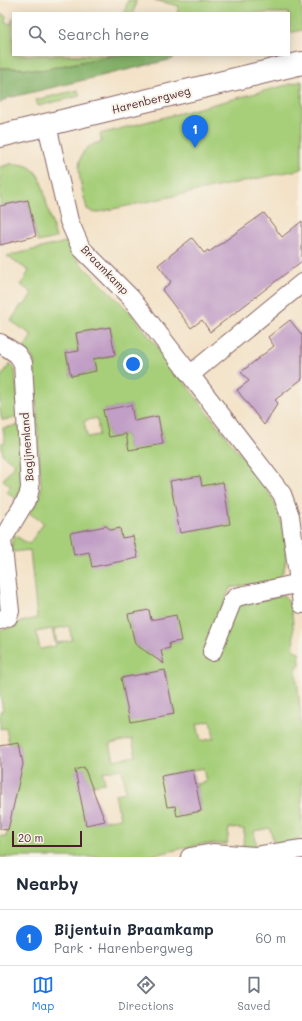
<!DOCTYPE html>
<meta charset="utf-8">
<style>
:root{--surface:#fff;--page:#f6f6f7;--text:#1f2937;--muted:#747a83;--line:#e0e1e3;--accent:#1a73e8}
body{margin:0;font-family:Mali,sans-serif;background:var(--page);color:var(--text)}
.scale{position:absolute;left:12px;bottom:10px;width:70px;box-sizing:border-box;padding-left:4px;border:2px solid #4a1f2b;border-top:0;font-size:11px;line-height:14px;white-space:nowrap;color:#4a1f2b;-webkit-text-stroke:3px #f7f3e8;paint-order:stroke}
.you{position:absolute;left:133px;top:364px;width:14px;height:14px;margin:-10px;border:3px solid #fff;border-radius:50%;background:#1a73e8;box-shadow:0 0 0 6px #1a73e833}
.badge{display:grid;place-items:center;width:26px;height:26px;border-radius:50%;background:var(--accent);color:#fff;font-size:13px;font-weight:700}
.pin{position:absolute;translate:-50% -33px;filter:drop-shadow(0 1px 2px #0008)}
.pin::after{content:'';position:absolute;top:21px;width:14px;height:12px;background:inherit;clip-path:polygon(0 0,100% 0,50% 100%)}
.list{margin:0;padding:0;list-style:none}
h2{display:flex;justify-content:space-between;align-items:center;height:52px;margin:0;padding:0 16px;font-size:17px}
h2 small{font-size:13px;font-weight:400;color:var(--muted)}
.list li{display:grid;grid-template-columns:26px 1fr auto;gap:12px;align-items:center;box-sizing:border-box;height:56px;padding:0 16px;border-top:1px solid var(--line)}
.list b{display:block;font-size:15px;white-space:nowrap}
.list p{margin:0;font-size:13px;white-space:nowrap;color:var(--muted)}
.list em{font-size:13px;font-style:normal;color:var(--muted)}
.icon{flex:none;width:22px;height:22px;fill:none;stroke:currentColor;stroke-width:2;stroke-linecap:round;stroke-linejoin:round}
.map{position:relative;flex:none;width:302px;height:857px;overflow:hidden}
.search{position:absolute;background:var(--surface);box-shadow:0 2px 10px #0003;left:12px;right:12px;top:12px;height:44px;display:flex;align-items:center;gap:10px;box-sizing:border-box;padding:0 14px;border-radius:0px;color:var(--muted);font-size:15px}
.sheet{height:108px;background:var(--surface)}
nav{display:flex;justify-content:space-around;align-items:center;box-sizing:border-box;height:56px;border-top:1px solid var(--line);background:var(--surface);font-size:11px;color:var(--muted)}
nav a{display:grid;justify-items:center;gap:2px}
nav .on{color:var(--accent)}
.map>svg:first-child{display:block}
.green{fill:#a7cf7a;stroke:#787752;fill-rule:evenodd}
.forest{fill:#85b26a;stroke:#68684a}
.building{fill:#c19ec6}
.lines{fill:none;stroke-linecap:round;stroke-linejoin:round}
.minor-casing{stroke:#856362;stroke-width:20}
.tertiary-casing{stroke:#856362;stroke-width:24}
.minor{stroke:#fff;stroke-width:18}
.tertiary{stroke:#fff;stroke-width:22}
.labels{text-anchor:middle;stroke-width:4;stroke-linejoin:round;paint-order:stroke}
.street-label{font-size:11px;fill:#4a1f2b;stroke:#f7f3e8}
</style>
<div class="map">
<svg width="302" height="857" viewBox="0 0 302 857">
<rect width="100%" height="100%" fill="#f7f3e8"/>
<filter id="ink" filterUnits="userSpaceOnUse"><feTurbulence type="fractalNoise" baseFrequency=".025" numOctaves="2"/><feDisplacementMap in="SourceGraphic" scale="8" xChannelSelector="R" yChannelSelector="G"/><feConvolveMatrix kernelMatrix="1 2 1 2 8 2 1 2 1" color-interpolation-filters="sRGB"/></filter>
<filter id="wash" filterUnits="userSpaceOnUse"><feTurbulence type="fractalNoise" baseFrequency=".012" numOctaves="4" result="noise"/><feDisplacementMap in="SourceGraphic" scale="16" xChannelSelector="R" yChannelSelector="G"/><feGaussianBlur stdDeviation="0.9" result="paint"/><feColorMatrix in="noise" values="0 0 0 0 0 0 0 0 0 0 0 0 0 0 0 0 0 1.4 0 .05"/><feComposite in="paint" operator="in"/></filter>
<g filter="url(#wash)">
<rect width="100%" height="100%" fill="#f3e2c7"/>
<!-- green -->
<path class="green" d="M128,0H136L134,13H124Z
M154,0H302V30L289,33V13H177L179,6Z
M0,14L6,16L5,23L11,24L13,18V55H116L41,70L15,68H0Z
M302,81V169L94,213L87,209C82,187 66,147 102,142L100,134Z
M78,90L80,96L38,106L36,100Z
M10,164C40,162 42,182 47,205C50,216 53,227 56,238L38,242L28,200L0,206V167Z
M66,242L73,254L80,263L132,314L262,483C267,490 272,497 275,504C282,519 294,567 278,578C272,582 239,586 230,588L205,652L237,606L283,595C295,603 293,636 294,650L299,652L300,665L296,668L302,732V837C293,842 283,842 274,844L270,828L254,831L257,847L243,846L244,829L229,828L227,844H202L158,854L150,857H0V836L6,837L9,824L0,808L21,757L19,743L9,744L6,728L0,729V711L3,710L0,694V630L17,626V623L37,618L30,550L12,552V542L14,535L29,544L44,523L29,513C36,504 41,498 41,487L34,361L30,354L23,350L32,335L11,321L21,305L24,306L32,293L21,285L29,271L7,256ZM110,327L115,355L94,359L96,371L71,376L66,353L79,351L76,333ZM131,405L134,421L158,416L163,443L129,450L126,434L109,437L104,410ZM97,418L99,435L87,437L84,421ZM200,476L202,486L223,482L230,524L180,533L181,498L173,499L170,481ZM102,526H106L110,530L120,528L122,538L133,536L138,558L89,552L74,555L71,533L86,530L100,529ZM149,610L151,620H154L181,641L169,643L170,648L147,653L145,646L139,647L135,644L133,635L135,632L131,629L128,614ZM69,626L72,640L57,643L54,629ZM52,629L56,646L40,649L36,632ZM165,670L174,714L140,704L127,706L121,678ZM211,721L214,738L201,741L197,724ZM132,739L136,756L114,760L110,744ZM203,768L206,782L196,784L201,811L177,816L175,806L167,807L162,776ZM122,769L126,792L115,794L120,818L86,824L81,800L88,798L85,786L105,783L103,772Z
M10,364L15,369L19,418L2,420L0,410V377H1Z
M20,425L23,483L17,500L7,492L10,487V485L3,480L15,464L3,455L1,443L5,442L3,428Z"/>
<!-- forest -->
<path class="forest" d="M116,55H174L173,59L8,98L0,103V68H15L41,70Z"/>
<g id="blocks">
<!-- building -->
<path class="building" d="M28,200L36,236L0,245V206Z
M264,213L282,237L302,221V261L210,332L202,320L191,328L162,290L171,282L158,265L192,238L204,253L208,250L209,252Z
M290,320L302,335V379L275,400L278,403L264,425L237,390L249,381L241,372L274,346L268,337Z
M110,327L115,355L94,359L96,371L71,376L66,353L79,351L76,333Z
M131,405L134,421L158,416L163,444L129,450L126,434L109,437L103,410Z
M200,476L202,486L223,482L230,524L180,533L170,481Z
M106,526L111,530L120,528L122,538L133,536L138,558L92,567L89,552L74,555L70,533Z
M149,610L151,620L176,615L181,641L169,643L170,648L161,650L164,664L135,644L128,614Z
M165,670L174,714L130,722L121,678Z
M19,743L23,764L8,830L0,829V746Z
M84,767L105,821L86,825L75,770Z
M193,770L201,811L177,816L175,806L167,807L161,776Z"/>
</g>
</g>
<g filter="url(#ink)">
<use href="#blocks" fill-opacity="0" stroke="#856362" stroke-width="1"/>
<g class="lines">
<defs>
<path id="minor" d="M47,125L69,221L81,248L131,298L282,494L290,516L302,604
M0,343L17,354L23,363L30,488L28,497L2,540L10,611L8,617L0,620
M191,374L302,283
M212,652L232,602L236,597L300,583
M190,857L213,853L255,856L302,849"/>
<path id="tertiary" d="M0,136L302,63"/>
</defs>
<!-- minor casing -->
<use href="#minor" class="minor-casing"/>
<!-- tertiary casing -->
<use href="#tertiary" class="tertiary-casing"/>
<!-- minor -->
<use href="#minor" class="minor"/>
<!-- tertiary -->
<use href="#tertiary" class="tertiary"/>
</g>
</g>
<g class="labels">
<!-- street labels -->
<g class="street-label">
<text transform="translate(151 100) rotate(-14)" y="4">Harenbergweg</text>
<text transform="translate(105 270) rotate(46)" y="4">Braamkamp</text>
<text transform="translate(27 447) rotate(-94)" y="4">Bagijnenland</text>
</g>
</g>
</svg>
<div class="scale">20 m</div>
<div class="you"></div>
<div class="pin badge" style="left:195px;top:148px">1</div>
<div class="search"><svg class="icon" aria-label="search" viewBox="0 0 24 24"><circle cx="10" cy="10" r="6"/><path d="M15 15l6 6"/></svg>Search here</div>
</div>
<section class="sheet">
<h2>Nearby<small></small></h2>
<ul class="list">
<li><span class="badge">1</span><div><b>Bijentuin Braamkamp</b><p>Park · Harenbergweg</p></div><em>60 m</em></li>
</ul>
</section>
<nav>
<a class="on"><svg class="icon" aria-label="map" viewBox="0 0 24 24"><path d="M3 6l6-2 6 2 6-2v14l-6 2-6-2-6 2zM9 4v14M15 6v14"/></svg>Map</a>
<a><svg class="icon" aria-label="directions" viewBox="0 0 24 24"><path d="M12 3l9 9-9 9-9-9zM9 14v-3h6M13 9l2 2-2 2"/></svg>Directions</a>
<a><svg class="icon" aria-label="saved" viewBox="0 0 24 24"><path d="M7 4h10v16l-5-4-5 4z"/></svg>Saved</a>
</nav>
